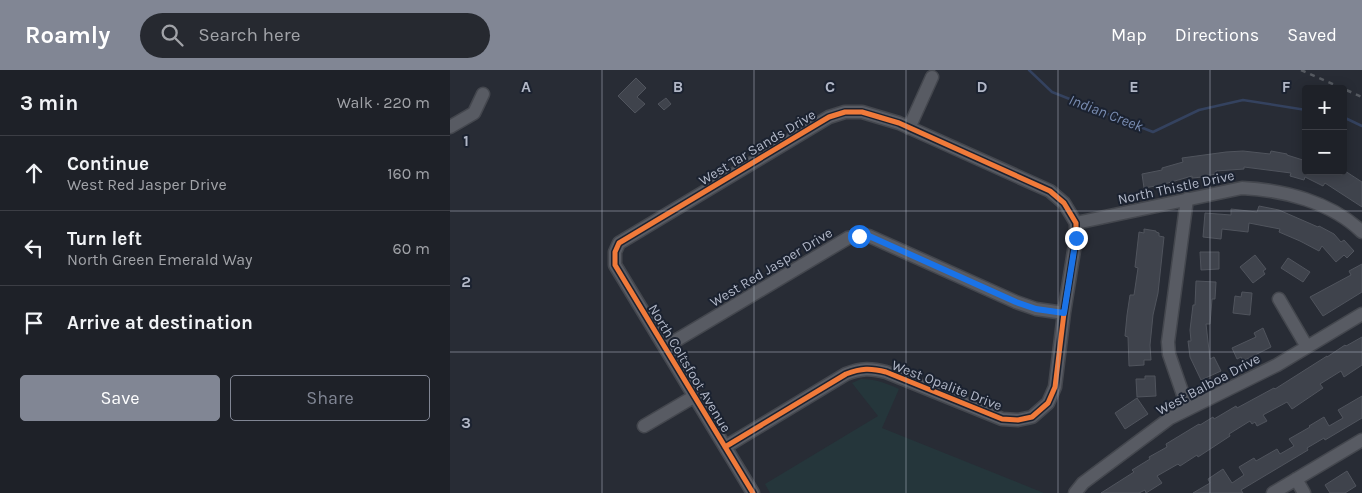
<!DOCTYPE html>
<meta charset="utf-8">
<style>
:root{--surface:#1e2128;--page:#262930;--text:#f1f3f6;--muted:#a1a3a8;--line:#3c3e45;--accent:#818694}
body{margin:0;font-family:Karla,sans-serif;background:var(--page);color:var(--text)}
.controls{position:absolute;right:15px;top:15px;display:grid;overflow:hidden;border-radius:5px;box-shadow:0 2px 12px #0003}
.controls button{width:45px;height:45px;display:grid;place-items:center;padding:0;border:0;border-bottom:1px solid var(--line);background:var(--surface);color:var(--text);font:25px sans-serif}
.stop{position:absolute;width:15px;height:15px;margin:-11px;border:4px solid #1a73e8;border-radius:50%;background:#fff}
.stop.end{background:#1a73e8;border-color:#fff;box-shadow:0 1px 5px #0008}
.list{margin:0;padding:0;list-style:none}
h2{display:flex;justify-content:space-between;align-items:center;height:65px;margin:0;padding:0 20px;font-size:21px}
h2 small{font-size:16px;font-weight:400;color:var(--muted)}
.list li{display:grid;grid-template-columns:32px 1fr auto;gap:15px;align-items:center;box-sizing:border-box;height:75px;padding:0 20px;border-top:1px solid var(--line)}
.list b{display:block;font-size:19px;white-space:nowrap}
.list p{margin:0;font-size:16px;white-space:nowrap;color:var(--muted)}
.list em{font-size:16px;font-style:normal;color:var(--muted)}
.actions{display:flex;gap:10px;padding:15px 20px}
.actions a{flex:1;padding:11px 0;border:1px solid var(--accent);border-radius:5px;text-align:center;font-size:18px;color:var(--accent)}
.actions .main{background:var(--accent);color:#fff}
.icon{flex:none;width:28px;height:28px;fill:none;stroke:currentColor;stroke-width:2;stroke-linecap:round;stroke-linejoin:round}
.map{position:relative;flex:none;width:912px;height:423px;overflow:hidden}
header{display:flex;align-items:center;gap:30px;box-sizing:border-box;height:70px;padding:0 25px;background:var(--accent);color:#fff}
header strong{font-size:24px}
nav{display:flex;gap:28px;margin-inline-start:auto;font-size:18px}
.search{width:350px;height:45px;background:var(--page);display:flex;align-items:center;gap:12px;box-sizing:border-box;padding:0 18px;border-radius:28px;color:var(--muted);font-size:19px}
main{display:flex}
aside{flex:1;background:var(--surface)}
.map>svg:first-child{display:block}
.green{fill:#25363b}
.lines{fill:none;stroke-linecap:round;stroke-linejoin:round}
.stream{stroke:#34425f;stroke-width:2.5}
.building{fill:#3f434c;stroke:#50545d}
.minor-casing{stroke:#44474e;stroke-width:15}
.minor{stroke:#585b63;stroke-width:12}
.rail{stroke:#565a61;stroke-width:2.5;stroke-dasharray:5 5;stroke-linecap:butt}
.cycleway-casing{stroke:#1b2230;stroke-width:8}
.cycleway{stroke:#f17a3a;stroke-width:5}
.route{stroke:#1a73e8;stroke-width:6}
.grid{fill:none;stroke:#b1b7c7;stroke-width:1;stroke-opacity:0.55}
.labels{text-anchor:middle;stroke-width:4;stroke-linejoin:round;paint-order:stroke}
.street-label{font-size:14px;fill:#b1b7c7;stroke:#1b2230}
.water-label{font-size:15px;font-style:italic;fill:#788bb0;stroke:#1b2230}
.grid-label{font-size:16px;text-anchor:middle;font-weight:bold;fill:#b1b7c7;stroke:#1b2230;stroke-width:4;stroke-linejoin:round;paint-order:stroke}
</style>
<header>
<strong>Roamly</strong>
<div class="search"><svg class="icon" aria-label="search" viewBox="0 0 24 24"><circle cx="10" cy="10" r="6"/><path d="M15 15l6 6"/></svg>Search here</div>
<nav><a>Map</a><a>Directions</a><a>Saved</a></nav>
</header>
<main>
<aside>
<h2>3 min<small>Walk · 220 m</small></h2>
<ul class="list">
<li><svg class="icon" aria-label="ahead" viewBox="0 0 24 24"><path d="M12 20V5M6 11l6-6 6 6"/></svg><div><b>Continue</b><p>West Red Jasper Drive</p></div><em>160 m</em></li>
<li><svg class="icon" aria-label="left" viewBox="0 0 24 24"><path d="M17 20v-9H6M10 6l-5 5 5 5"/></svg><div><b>Turn left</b><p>North Green Emerald Way</p></div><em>60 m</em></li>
<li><svg class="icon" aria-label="arrive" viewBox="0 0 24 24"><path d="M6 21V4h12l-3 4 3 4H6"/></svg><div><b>Arrive at destination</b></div></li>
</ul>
<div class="actions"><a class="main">Save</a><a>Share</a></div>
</aside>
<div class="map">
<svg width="912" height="423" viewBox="0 0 912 423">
<rect width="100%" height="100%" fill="#282c35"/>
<!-- green -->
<path class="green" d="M411,309C425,309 436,313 449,319L432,358L594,423H320L315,414L428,346L402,313Z"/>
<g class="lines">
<!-- stream -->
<path class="stream" d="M579,0L602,22L703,62L749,40L793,30L856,40
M893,47L912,56"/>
</g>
<!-- building -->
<path class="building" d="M186,8L196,18L187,27L195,34L185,43L168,26Z
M216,28L221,34L214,40L208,34Z
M793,81L820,84L821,81L837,84V85L856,91V101H881L886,104L887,102L892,105L895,101L912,112V137L875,113L873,116L855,107L854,110L840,106L841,103L794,97V99L766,101L767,104L753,106V107L742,108V106L711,115L694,118L692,104L712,100V98L733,92L732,88L776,82Z
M809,136L829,140L868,157L869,156L884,164L891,172L894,170L904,181L897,188L894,185L886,192L872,176L869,181L850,171L829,162L830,159L799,153L798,162L772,159L771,169L753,167L755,143L781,145V139L807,142Z
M694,159L706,161V162L709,163V166L714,167L708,223L703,245L700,275L701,290H694V295L679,296L678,267L675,266L677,245L680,225H684L688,198L685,197L689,162L694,163Z
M750,182H769V199L751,200Z
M805,185L816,199L813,201L815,204L803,213L790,197Z
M838,188L860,202L853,212L831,198Z
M912,194V222L873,246L860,227L901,205L899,201Z
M746,211L766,212L765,229H762L760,254H756L760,289L764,287L771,301L751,310L740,287L738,271H741L740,260L743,235H745Z
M792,222L802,223L800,245L783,243L785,226L791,227Z
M813,258L821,277L793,291L791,287L787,289L782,278L806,267L804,263Z
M912,267V295L894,307L891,301L870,314L873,318L842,339L837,332L813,345L817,351L807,356L805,352L802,354L800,351L779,364L780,366L748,387L747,385L730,396L728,394L707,406L712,413L696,423L695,420L689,423H651L684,402L682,400L700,389L699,387L717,377L716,374L749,354L750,355L763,347L764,349L786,336L787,338L824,318L825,319L877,286V287L895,275L896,276Z
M695,306H705L706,326L687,327L686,309H695Z
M912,326V348L875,370L874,368L857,378L858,380L791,420L793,423H743L760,413L758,409L773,399L782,413L794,405L789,397L804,388L806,391L827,379L830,384L844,376L839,369L860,357L859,356L874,347L879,356L893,348L888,340Z
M687,328L698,344L675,359L665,343Z
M897,401L906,416L895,423H880L875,415Z"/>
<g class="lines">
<defs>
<path id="minor" d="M0,57L24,43L33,24
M459,58L482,7
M737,129L718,272L719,284L738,339
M626,153L792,118C834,120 881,132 912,162
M829,229L857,277
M215,277L398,168L409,166H419L566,232L586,239L614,243
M194,356L245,326
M275,377L396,304C411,298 421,298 436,302L552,349L568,350L582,347L598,333L605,317L614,243L626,168V153
M846,409L854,423
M303,423L165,195V182L169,173L379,47L395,42H412L449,53L600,121L614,133L626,153
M625,423L633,413L720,348L827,295L912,244
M823,423L912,370"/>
</defs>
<!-- minor casing -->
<use href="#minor" class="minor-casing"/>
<!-- minor -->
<use href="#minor" class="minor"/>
<!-- rail -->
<path class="rail" d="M851,0L912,27"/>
<defs>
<path id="cycleway" d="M275,377L396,304C411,298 421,298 436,302L552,349L568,350L582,347L598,333L605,317L614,243L626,168V153L614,133L600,121L449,53L412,42H395L379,47L169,173L165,182V195L303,423"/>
</defs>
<!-- cycleway casing -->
<use href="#cycleway" class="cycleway-casing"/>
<!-- cycleway -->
<use href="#cycleway" class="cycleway"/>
</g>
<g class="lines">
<!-- route -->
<path class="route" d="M409,166H419L566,232L586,239L614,243L626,168"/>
</g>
<!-- grid -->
<path class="grid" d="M152,0V423M304,0V423M456,0V423M608,0V423M760,0V423M0,141H912M0,282H912"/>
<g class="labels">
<!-- street labels -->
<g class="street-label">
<text transform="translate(307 77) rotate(-31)" y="5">West Tar Sands Drive</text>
<text transform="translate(726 117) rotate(-12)" y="5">North Thistle Drive</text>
<text transform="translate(321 197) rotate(-31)" y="5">West Red Jasper Drive</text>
<text transform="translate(240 298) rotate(59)" y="5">North Coltsfoot Avenue</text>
<text transform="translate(758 314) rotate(-28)" y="5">West Balboa Drive</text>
<text transform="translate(497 315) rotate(21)" y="5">West Opalite Drive</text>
</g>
<!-- water labels -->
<g class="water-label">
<text transform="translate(656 43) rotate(21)" y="5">Indian Creek</text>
</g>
</g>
<g class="grid-label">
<text x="76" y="22">A</text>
<text x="228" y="22">B</text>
<text x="380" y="22">C</text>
<text x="532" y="22">D</text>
<text x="684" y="22">E</text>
<text x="836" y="22">F</text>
<text x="16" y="76">1</text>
<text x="16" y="217">2</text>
<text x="16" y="358">3</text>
</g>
</svg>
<div class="controls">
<button>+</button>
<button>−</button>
</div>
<div class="stop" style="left:409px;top:166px"></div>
<div class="stop end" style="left:626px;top:168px"></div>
</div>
</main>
